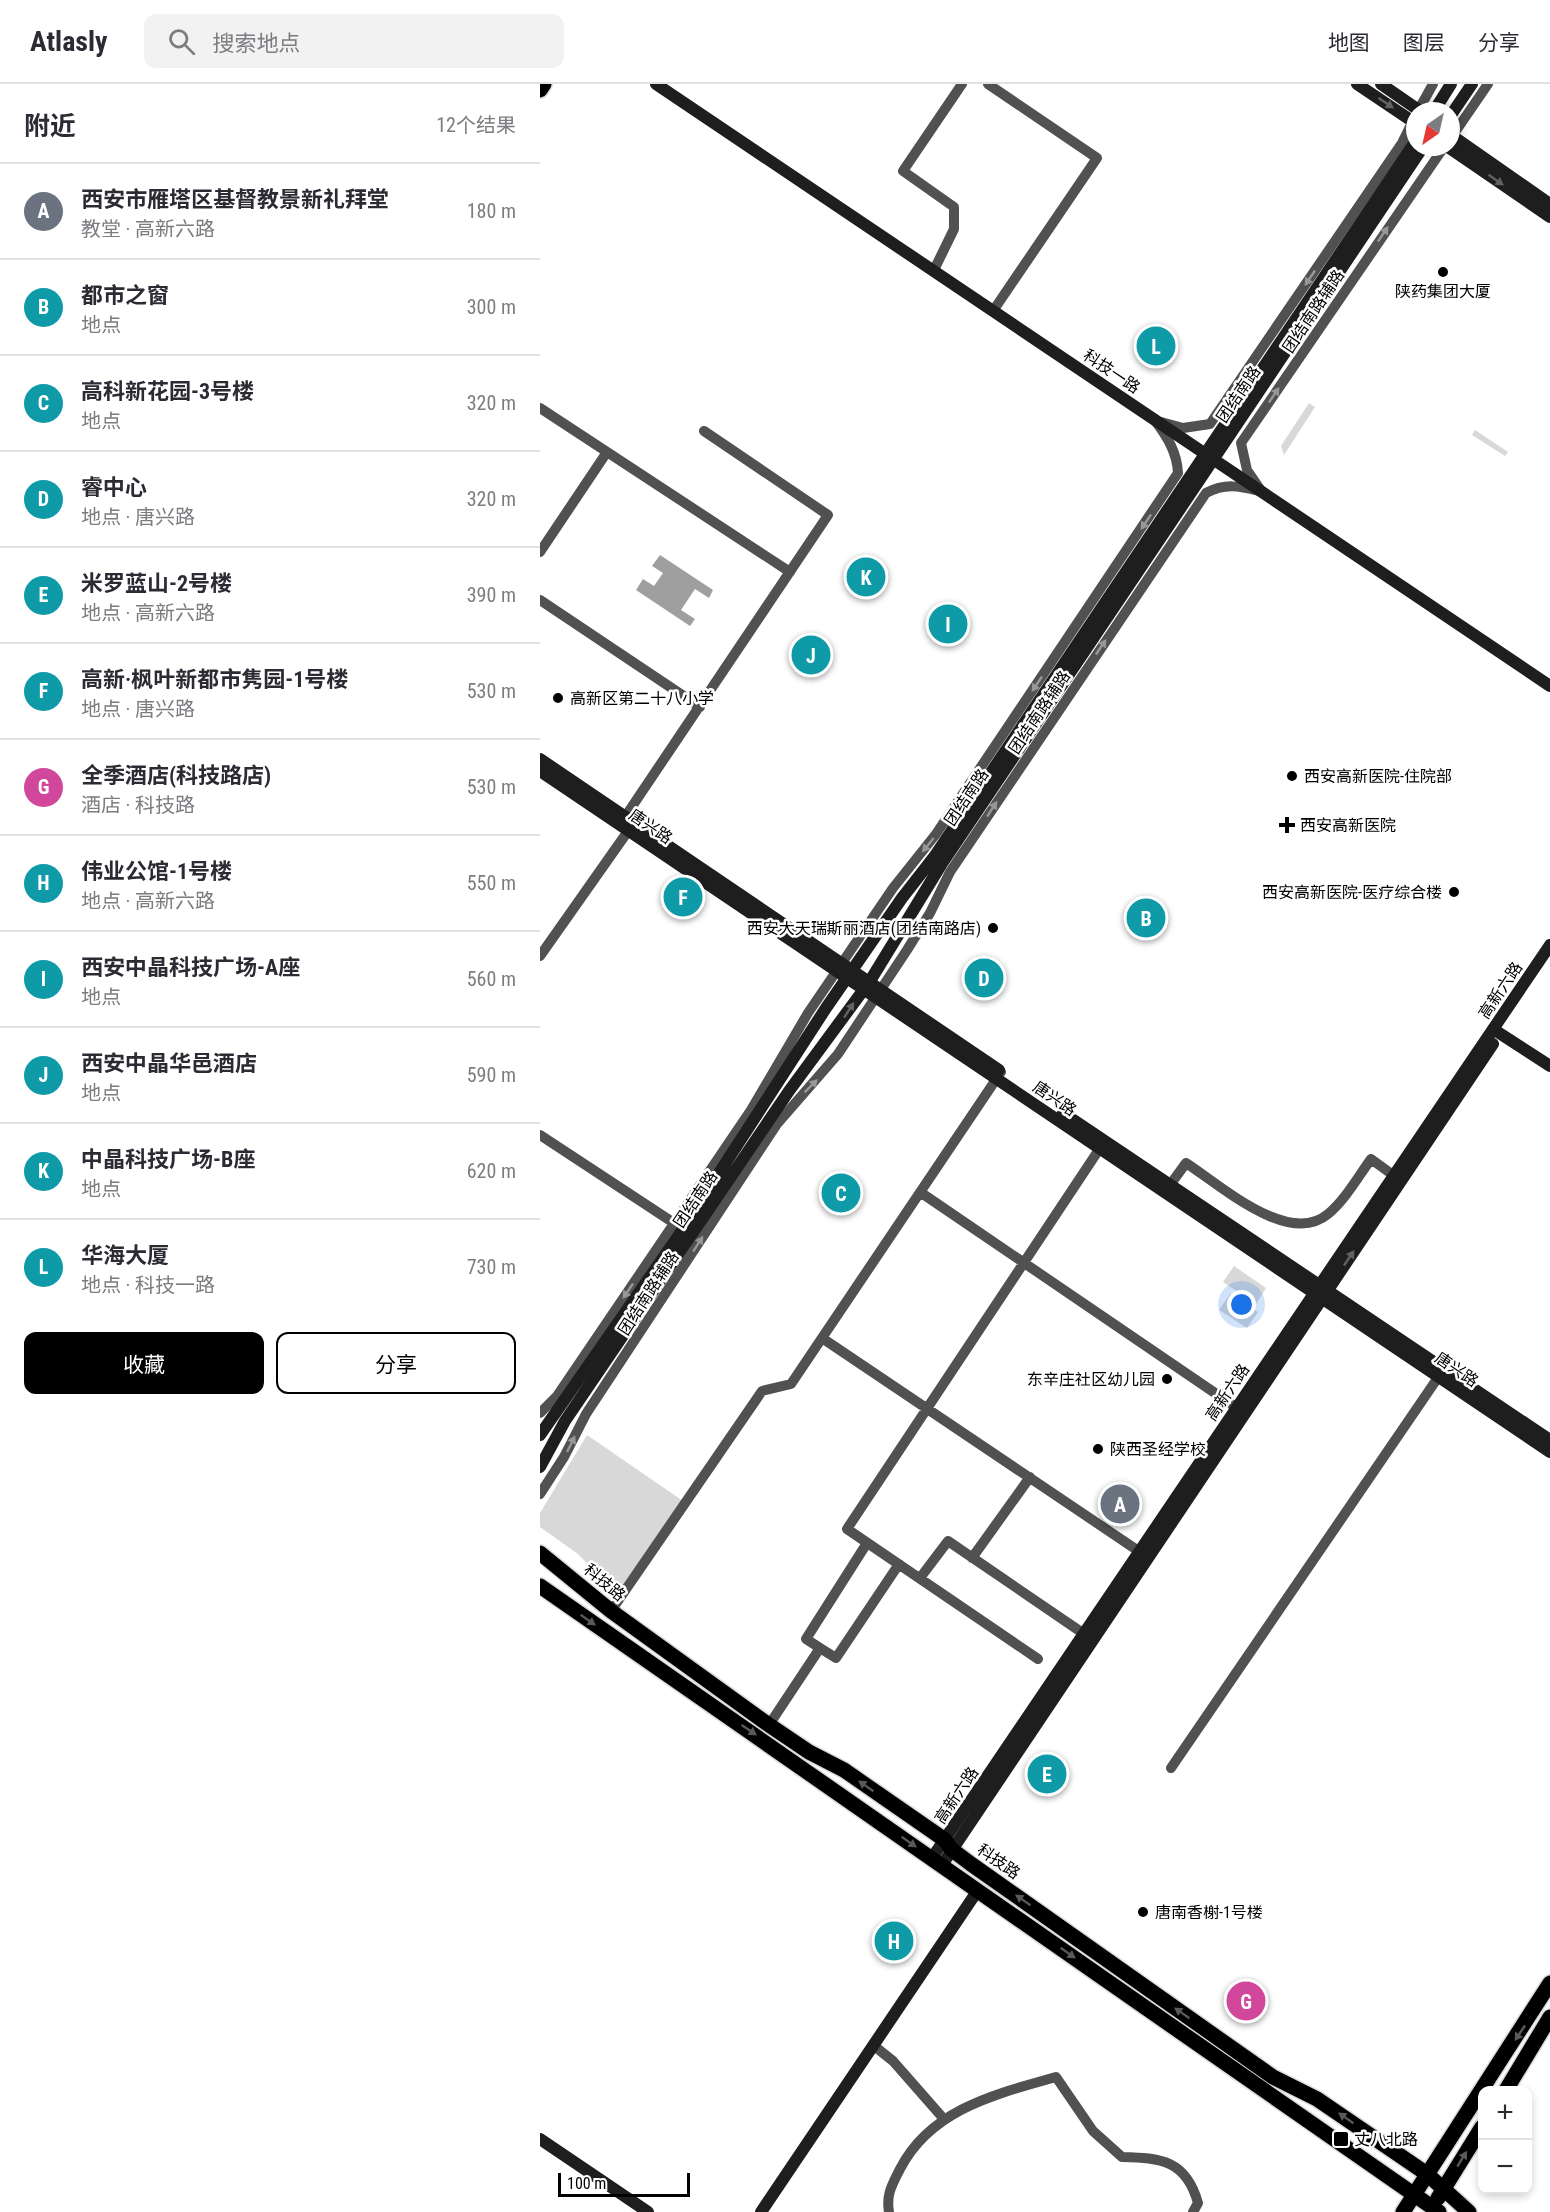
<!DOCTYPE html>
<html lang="zh">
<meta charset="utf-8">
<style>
:root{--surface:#fff;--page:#f2f2f3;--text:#2b2b33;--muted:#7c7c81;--line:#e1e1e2;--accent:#000}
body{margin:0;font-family:"Roboto Condensed","Noto Sans SC",sans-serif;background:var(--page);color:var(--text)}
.controls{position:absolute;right:18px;bottom:18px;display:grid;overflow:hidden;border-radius:12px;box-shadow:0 3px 9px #0003}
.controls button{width:54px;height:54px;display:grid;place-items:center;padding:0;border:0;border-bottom:2px solid var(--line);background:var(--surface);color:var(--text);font:30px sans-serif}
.compass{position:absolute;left:866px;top:18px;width:54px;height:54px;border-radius:50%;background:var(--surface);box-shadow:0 3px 9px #0003;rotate:214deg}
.scale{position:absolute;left:18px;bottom:15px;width:132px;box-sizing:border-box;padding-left:6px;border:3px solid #000;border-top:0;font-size:16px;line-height:21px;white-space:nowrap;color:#000;-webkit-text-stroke:4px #fff;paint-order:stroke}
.you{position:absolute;left:702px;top:1221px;width:21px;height:21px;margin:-15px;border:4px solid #fff;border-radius:50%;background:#1a73e8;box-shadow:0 0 0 9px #1a73e833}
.badge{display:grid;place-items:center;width:39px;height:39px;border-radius:50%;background:var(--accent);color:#fff;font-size:20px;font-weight:700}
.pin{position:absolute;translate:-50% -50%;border:3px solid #fff;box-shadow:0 2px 6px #0006}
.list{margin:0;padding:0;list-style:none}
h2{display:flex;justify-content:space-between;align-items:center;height:78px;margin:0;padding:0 24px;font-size:26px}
h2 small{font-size:20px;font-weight:400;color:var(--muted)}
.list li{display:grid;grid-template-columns:39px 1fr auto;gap:18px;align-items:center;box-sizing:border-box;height:96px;padding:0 24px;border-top:2px solid var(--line)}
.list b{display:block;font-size:22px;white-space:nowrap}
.list p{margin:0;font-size:20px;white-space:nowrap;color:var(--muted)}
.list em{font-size:20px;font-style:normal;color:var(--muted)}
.actions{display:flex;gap:12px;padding:18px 24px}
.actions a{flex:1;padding:14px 0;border:2px solid var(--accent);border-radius:12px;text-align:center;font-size:21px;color:var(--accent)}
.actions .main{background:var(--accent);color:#fff}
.icon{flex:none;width:33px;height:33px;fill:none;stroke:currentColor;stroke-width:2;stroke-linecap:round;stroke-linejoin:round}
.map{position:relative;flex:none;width:1010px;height:2128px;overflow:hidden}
header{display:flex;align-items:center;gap:36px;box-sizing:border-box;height:84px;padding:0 30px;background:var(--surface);border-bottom:2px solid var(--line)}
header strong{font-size:28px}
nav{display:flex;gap:33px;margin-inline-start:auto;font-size:21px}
.search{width:420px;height:54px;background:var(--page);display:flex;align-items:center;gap:15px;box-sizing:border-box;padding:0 21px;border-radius:12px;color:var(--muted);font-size:22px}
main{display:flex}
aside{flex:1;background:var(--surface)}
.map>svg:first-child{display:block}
.green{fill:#d8d8d8}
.water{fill:#9f9f9f}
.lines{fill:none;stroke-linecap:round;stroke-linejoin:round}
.primary-casing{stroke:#dbdbdb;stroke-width:18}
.street{stroke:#515151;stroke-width:10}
.secondary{stroke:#1e1e1e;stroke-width:12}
.primary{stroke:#000;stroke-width:15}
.oneway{fill:#626262}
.oneway2{fill:#979797}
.oneway3{fill:#595959}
.poi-dot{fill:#000;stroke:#fff;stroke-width:2}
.labels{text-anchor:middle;stroke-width:5;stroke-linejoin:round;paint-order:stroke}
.poi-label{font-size:16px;fill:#000;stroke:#fff;text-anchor:start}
.street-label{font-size:16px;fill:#000;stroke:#fff}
</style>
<header>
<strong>Atlasly</strong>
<div class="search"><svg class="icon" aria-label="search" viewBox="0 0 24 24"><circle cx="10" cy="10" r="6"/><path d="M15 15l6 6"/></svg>搜索地点</div>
<nav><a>地图</a><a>图层</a><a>分享</a></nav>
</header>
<main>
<aside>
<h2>附近<small>12个结果</small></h2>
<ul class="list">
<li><span class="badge" style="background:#6b7280">A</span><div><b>西安市雁塔区基督教景新礼拜堂</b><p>教堂 · 高新六路</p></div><em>180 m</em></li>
<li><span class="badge" style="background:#0f9aa8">B</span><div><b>都市之窗</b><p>地点</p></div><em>300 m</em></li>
<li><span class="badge" style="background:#0f9aa8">C</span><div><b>高科新花园-3号楼</b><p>地点</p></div><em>320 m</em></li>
<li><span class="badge" style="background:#0f9aa8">D</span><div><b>睿中心</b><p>地点 · 唐兴路</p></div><em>320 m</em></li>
<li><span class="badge" style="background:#0f9aa8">E</span><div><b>米罗蓝山-2号楼</b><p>地点 · 高新六路</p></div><em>390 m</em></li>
<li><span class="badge" style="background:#0f9aa8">F</span><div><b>高新·枫叶新都市隽园-1号楼</b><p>地点 · 唐兴路</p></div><em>530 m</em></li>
<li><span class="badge" style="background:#d1479c">G</span><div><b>全季酒店(科技路店)</b><p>酒店 · 科技路</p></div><em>530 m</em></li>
<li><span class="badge" style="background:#0f9aa8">H</span><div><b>伟业公馆-1号楼</b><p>地点 · 高新六路</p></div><em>550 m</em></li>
<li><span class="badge" style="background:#0f9aa8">I</span><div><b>西安中晶科技广场-A座</b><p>地点</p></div><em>560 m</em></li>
<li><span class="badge" style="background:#0f9aa8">J</span><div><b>西安中晶华邑酒店</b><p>地点</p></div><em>590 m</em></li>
<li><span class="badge" style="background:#0f9aa8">K</span><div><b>中晶科技广场-B座</b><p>地点</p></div><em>620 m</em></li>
<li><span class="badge" style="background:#0f9aa8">L</span><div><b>华海大厦</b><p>地点 · 科技一路</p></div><em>730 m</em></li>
</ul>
<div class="actions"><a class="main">收藏</a><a>分享</a></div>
</aside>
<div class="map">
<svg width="1010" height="2128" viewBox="0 0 1010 2128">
<rect width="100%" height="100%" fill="#fff"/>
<!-- green -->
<path class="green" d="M769,319L775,323L744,371L741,362Z
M935,346L968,368L965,372L932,351Z
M694,1182L726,1204L716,1220L683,1198Z
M690,1210L718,1228L707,1244L679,1226Z
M47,1351L143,1417L77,1510L38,1470L0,1443V1429Z"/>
<!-- water -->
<path class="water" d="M120,471L173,506L169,514L155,505L141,526L155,535L150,542L96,506L103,495L114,502L123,489L112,482Z"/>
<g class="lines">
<defs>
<path id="primary" d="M0,6L4,0
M0,1469L71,1527L229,1641L269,1668L304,1686L405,1756L411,1765L431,1780L733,1993L777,2015L887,2090L929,2128
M0,1502L899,2128
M966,2006L1010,1933
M898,2114L942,2043
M863,2128L1010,1899"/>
</defs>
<!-- primary casing -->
<use href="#primary" class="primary-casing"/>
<!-- street -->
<path class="street" d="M448,0L557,74L453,227
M878,27L893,0
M911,54L948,0
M394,186L414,145V123L363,87L422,0
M0,324L250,488
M621,338L643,344L670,340L862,59L875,33
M720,405L707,386L701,359L904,63
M0,468L67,368
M0,516L160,623
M85,733L288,431L164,347
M0,872L93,740
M0,1051L140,1143
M630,1101L646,1079C680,1101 749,1163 788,1130C805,1116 818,1093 831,1075L853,1091
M380,1108L697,1324
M282,1254L600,1468
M0,1329L17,1312L211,1026L268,929L353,804L396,750L638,389C637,369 628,354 616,338
M0,1410L24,1373L46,1330L237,1040L298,970L367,866L390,829L410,788L666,409C685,399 699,402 719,407
M432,1474L490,1393
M380,1494L408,1457L550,1554
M71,1527L222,1307L251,1300L461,988
M280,1564L296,1574L359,1480
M498,1575L307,1445L564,1058
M229,1641L280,1564L266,1555L327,1459
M631,1684L899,1292
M333,1961L353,1977L403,2034
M349,2128C346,2110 352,2101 360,2085C391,2025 456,2010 516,1993L553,2047L582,2073C621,2074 646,2076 658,2119L653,2128"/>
<!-- secondary -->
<path class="secondary" d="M116,0L1010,602
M817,0L875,39
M841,0L880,27
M894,27L911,0
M911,31L932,0
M911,51L1010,120
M908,63L1010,133
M0,675L459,986
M0,687L1010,1368
M953,945L1010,982
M523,1029L1010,1356
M0,1351L137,1154L286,924L362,814L394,773L875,58
M0,1383L25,1337L249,1007L330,897L401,781L883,63
M392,1774L1010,861
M402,1781L953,960
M0,2055L108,2128
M221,2128L438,1806"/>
<!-- primary -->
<use href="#primary" class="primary"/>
</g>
<!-- one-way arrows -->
<defs><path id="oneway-solid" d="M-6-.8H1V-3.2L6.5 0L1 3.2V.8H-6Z" transform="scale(1.5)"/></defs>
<g class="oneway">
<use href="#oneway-solid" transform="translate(846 19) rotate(34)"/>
<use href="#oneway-solid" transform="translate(956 96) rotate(35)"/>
<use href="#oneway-solid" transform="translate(309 926) rotate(-57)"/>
<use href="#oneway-solid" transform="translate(809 1174) rotate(-56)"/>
</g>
<g class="oneway2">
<use href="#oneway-solid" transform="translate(843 150) rotate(-56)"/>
<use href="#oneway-solid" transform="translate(770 194) rotate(124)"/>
<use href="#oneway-solid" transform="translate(734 311) rotate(-56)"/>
<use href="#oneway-solid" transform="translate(606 438) rotate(124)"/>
<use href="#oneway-solid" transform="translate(561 563) rotate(-56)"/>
<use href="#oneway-solid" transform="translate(497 600) rotate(124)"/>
<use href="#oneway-solid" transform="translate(452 725) rotate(-57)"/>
<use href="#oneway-solid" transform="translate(388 761) rotate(129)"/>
<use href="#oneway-solid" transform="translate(271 1002) rotate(-45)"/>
<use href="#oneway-solid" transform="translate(158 1160) rotate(-57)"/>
<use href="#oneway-solid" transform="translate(88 1207) rotate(124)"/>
<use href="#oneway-solid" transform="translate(31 1360) rotate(-64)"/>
</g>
<g class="oneway3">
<use href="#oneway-solid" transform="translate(48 1536) rotate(35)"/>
<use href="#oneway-solid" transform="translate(209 1646) rotate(34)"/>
<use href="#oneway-solid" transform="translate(326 1702) rotate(-145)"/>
<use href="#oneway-solid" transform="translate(369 1758) rotate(35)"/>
<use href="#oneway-solid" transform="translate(483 1816) rotate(-145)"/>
<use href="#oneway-solid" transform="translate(528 1869) rotate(35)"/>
<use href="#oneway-solid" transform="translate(642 1929) rotate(-145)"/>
<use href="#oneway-solid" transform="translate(980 1949) rotate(124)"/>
<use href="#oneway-solid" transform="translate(806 2034) rotate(-145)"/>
<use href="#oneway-solid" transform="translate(922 2075) rotate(-58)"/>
</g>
<!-- markers -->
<g class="poi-dot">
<circle cx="903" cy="188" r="6"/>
<circle cx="18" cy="614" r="6"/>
<circle cx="752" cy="692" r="6"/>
<path d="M744 732h6v6h6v6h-6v6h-6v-6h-6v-6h6z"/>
<circle cx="914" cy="808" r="6"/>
<circle cx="453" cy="844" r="6"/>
<circle cx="627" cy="1295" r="6"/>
<circle cx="558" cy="1365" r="6"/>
<circle cx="603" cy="1828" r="6"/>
<rect x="793" y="2047" width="16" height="16" rx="3"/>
</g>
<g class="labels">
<!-- poi labels -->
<g class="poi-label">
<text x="903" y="213" text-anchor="middle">陕药集团大厦</text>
<text x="30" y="620">高新区第二十八小学</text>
<text x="764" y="698">西安高新医院-住院部</text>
<text x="760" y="747">西安高新医院</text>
<text x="902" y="814" text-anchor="end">西安高新医院-医疗综合楼</text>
<text x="441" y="850" text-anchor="end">西安大天瑞斯丽酒店(团结南路店)</text>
<text x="615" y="1301" text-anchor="end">东辛庄社区幼儿园</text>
<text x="570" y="1371">陕西圣经学校</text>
<text x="615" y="1834">唐南香榭-1号楼</text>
<text x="814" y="2061">丈八北路</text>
</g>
<!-- street labels -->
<g class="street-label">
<text transform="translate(773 227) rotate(-56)" y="6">团结南路辅路</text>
<text transform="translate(572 287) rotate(34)" y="6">科技一路</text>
<text transform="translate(698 310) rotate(-56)" y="6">团结南路</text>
<text transform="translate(499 628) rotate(-56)" y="6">团结南路辅路</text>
<text transform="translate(426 713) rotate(-56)" y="6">团结南路</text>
<text transform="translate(111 742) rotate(34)" y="6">唐兴路</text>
<text transform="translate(960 906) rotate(-56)" y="6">高新六路</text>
<text transform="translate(515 1014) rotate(34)" y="6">唐兴路</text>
<text transform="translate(155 1115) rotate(-56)" y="6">团结南路</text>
<text transform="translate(108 1209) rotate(-57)" y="6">团结南路辅路</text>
<text transform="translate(917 1285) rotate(34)" y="6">唐兴路</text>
<text transform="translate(687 1308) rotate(-56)" y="6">高新六路</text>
<text transform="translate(65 1498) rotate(40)" y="6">科技路</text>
<text transform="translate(416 1711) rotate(-56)" y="6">高新六路</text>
<text transform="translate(459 1777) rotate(35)" y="6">科技路</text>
</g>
</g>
</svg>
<div class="controls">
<button>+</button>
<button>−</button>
</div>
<svg class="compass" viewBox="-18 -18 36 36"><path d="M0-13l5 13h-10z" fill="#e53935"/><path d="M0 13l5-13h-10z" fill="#7c7c81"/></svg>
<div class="scale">100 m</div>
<div class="you"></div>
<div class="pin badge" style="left:580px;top:1420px;background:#6b7280">A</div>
<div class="pin badge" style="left:606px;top:834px;background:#0f9aa8">B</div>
<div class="pin badge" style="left:301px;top:1109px;background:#0f9aa8">C</div>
<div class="pin badge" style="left:444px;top:894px;background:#0f9aa8">D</div>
<div class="pin badge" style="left:507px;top:1690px;background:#0f9aa8">E</div>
<div class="pin badge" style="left:143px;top:813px;background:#0f9aa8">F</div>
<div class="pin badge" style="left:706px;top:1917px;background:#d1479c">G</div>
<div class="pin badge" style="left:354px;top:1857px;background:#0f9aa8">H</div>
<div class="pin badge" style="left:408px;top:540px;background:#0f9aa8">I</div>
<div class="pin badge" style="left:271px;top:571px;background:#0f9aa8">J</div>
<div class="pin badge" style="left:326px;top:493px;background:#0f9aa8">K</div>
<div class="pin badge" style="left:616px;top:262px;background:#0f9aa8">L</div>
</div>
</main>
